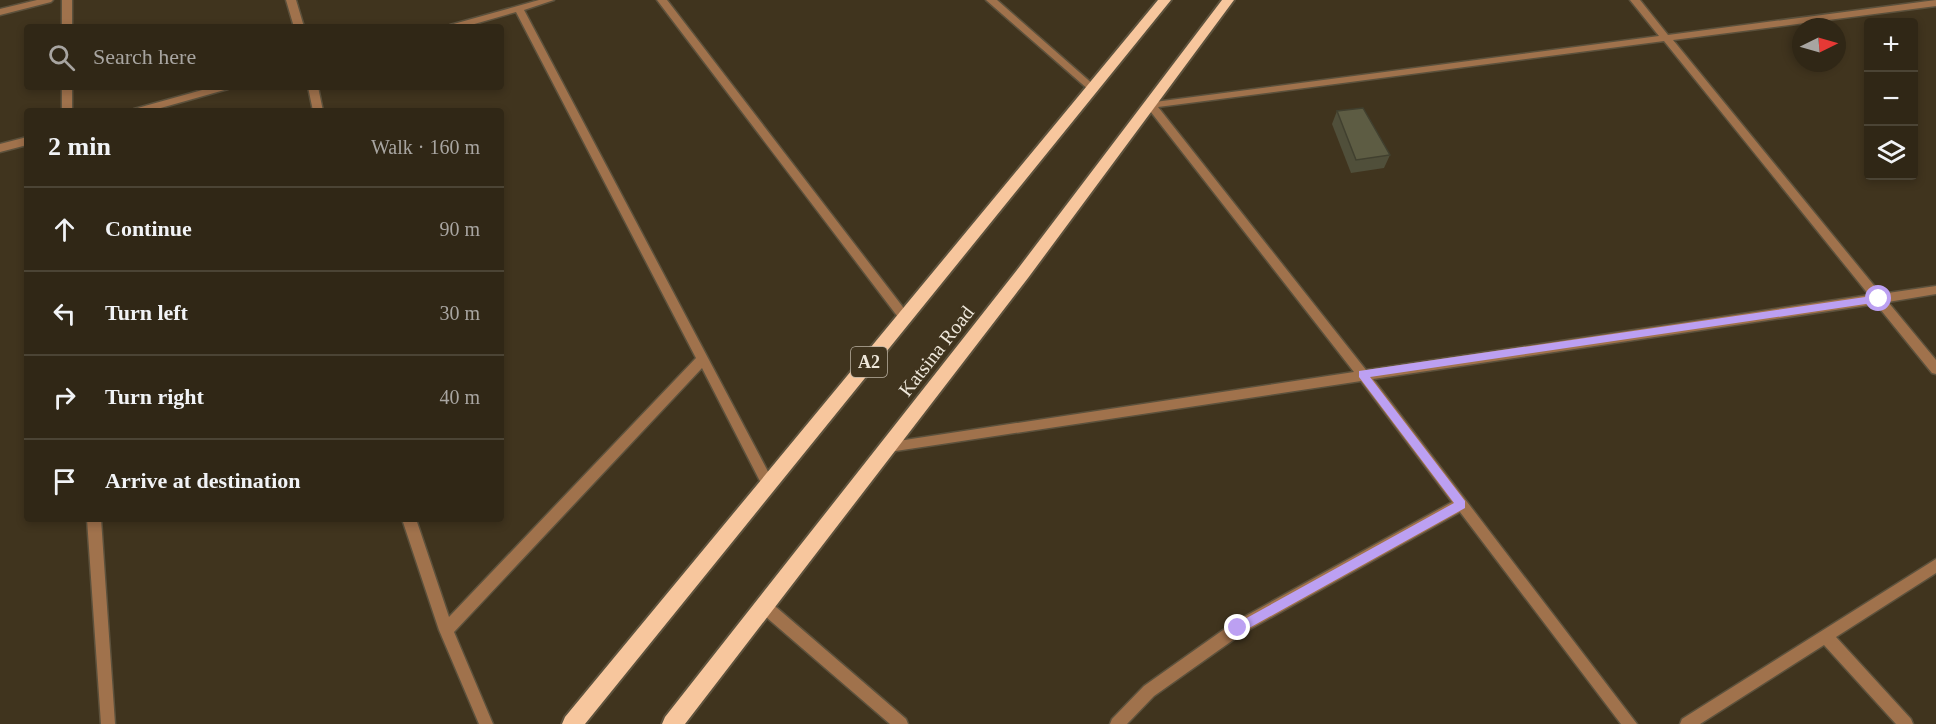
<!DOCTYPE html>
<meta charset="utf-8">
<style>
:root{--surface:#302716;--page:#3c3323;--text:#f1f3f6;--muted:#a8a5a1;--line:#4b4435}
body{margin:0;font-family:Georgia,serif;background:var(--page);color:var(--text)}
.controls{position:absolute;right:18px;top:18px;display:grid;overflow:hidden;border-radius:6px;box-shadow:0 3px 9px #0003}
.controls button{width:54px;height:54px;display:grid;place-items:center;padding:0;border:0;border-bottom:2px solid var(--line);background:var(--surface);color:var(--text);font:30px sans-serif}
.compass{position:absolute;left:1792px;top:18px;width:54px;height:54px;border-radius:50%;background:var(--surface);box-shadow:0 3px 9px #0003;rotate:85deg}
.stop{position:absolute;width:18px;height:18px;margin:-14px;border:4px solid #bca0f2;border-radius:50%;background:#fff}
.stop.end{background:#bca0f2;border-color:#fff;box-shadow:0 2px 6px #0008}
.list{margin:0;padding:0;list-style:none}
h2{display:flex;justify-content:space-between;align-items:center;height:78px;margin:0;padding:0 24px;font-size:26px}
h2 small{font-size:20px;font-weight:400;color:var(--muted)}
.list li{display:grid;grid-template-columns:39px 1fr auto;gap:18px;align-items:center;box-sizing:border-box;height:84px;padding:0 24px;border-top:2px solid var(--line)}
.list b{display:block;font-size:22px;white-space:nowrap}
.list em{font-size:20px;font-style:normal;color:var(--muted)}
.icon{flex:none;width:33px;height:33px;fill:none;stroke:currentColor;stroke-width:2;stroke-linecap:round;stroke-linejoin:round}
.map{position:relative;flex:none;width:1936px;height:724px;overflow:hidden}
.search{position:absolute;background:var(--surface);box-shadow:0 3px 9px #0003;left:24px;top:24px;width:480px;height:66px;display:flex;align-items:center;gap:15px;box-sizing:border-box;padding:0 21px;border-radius:6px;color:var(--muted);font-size:22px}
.panel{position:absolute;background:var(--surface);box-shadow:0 3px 9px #0003;left:24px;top:108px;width:480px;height:414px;border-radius:6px}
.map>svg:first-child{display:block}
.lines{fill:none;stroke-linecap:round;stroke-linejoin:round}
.minor-casing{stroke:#5c513c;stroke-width:3}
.trunk-casing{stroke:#5c513c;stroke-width:4}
.minor{fill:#a0724c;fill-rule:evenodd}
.trunk{fill:#f7c69d;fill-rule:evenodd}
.wall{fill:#504f3a}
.building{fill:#5d5c43;stroke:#41402f;stroke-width:1.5}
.route{fill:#bca0f2}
.labels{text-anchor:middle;stroke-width:4.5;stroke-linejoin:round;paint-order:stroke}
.shield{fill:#40341e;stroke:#bab1a2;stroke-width:1.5}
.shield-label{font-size:18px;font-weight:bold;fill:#eee7da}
.street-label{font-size:20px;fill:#eee7da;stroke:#40341e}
</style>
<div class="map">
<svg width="1936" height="724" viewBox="0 0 1936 724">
<rect width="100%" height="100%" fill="#40341e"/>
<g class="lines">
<defs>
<path id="minor" d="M37,0H53L51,2L0,15V9Z
M62,0H72V27H62Z
M286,0H296L304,27H294Z
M539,0H554L524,10L774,483L773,487L768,489L763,487L702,368L454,632L493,724H479L439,630L402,519H416L449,617L696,358L516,12L464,27H448L450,25Z
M657,0H667L909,315L911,318L909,321H901Z
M986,0H997L1095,86V90H1089Z
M1630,0H1640L1668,35L1936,0V6L1673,40L1881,294L1936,286V294L1888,302L1936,360V374L1932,373L1876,304L1373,379L1637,724H1621L1460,512L1243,633L1154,696L1127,724H1110L1112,719L1144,686L1233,623L1452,502L1361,381L889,452L885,451L883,447L885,443L1354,372L1147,107V103L1659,36ZM1664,41L1869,295L1366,370L1158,107Z
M62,87H72V111H62Z
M213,87H230L228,89L150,111H133L134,109Z
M308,87H318L323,111H313Z
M27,137V145L0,152V144Z
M87,519H101L115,724H101Z
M1936,559V573L1836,637L1911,719L1913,724H1896L1824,645L1700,724H1680L1682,719Z
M764,599L769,601L906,719L908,724H890L759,611L757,606L759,601Z"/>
<path id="trunk" d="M1158,0H1171L585,724H562L565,717Z
M1222,0H1234L1028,278L685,724H662L665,717L1017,270Z"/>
</defs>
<!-- minor casing -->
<use href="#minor" class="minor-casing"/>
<!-- trunk casing -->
<use href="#trunk" class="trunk-casing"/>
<!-- minor -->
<use href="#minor" class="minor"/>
<!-- trunk -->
<use href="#trunk" class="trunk"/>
</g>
<!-- wall -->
<path class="wall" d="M1337,111L1390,155L1384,168L1351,173L1332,124Z"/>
<!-- building -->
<path class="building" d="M1363,108L1390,155L1356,160L1337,111Z"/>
<!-- route -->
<path class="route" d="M1879,295L1883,299L1879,302L1370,377L1465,501V508L1242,632H1234V625L1454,503L1359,377V371Z"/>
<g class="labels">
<!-- shield labels -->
<rect class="shield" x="851" y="347" width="36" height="30" rx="4.5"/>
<g class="shield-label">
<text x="869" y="368">A2</text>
</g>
<!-- street labels -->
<g class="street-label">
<text transform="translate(936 351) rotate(-52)" y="7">Katsina Road</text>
</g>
</g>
</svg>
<div class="controls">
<button>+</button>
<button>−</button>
<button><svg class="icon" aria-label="layers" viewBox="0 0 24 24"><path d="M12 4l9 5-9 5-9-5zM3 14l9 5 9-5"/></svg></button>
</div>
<svg class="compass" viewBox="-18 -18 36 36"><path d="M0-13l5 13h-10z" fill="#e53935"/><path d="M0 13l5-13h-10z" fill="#a8a5a1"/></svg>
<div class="stop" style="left:1879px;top:299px"></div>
<div class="stop end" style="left:1238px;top:628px"></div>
<div class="search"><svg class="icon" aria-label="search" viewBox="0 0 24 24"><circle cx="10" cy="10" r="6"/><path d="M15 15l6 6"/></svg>Search here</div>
<section class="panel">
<h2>2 min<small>Walk · 160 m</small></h2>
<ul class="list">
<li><svg class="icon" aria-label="ahead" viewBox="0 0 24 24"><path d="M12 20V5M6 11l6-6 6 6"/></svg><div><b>Continue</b></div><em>90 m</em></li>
<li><svg class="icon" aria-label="left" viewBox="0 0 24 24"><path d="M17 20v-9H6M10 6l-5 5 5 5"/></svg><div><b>Turn left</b></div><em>30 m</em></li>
<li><svg class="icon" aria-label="right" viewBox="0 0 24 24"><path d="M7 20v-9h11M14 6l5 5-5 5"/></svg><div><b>Turn right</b></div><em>40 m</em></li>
<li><svg class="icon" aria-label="arrive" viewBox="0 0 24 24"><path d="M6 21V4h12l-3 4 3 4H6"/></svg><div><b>Arrive at destination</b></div></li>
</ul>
</section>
</div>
